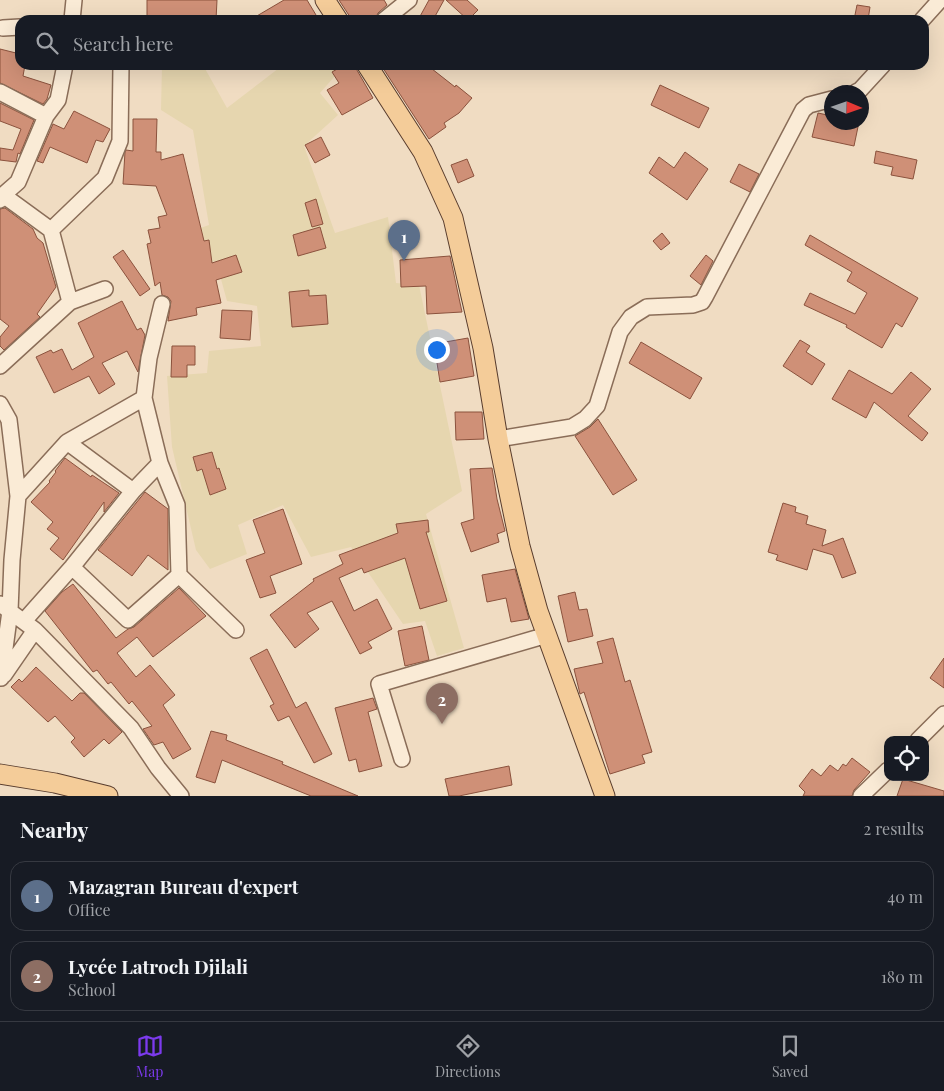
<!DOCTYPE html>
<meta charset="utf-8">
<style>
:root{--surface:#171b24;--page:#20242c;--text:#f1f3f6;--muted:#9ea1a6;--line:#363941;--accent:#7c3aed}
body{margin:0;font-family:"Playfair Display",serif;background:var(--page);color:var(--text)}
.controls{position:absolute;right:15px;bottom:15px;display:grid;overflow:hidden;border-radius:10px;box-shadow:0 5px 20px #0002}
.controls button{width:45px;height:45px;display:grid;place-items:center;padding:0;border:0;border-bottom:1px solid var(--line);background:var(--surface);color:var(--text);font:25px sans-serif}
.compass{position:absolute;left:824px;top:85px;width:45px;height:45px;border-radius:50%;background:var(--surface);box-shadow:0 5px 20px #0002;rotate:92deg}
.you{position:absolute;left:436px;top:349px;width:18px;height:18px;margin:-12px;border:4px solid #fff;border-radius:50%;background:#1a73e8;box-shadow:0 0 0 8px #1a73e833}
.badge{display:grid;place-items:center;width:32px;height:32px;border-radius:50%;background:var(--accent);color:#fff;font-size:16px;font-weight:700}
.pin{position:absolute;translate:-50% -41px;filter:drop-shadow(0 1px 2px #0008)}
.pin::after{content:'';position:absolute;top:26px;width:18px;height:15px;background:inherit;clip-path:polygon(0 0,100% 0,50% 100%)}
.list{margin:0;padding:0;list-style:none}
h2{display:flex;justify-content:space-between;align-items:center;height:65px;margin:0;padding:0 20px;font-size:21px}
h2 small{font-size:16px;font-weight:400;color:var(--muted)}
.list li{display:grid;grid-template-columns:32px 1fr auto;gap:15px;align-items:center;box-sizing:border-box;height:70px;margin:0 10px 10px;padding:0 10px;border:1px solid var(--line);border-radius:15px}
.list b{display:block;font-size:19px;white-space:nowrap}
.list p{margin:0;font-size:16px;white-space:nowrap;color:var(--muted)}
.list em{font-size:16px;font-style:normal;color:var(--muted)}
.icon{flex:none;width:28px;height:28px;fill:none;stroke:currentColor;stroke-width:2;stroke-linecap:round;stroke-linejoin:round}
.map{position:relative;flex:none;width:944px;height:796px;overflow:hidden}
.search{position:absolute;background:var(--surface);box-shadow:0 5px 20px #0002;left:15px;right:15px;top:15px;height:55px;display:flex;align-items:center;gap:12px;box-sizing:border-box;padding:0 18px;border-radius:15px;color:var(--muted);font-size:19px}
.sheet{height:225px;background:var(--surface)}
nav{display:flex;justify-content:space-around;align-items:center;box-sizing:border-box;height:70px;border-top:1px solid var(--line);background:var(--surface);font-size:14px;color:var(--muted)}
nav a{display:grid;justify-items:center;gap:2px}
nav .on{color:var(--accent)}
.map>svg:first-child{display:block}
.farmland{fill:#e6d6af}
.building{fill:#cf9077;stroke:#8b523d}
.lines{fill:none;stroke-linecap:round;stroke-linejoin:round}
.minor-casing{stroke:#8a6d58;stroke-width:18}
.major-casing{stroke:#583c2d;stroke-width:21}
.minor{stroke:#faebd6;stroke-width:15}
.major{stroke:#f4cc99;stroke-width:19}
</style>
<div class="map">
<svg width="944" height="796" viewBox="0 0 944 796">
<rect width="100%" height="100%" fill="#f0dcc2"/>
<!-- farmland -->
<path class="farmland" d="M162,65H203L227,108L283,65H340L342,68L320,93L338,115L304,146L335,233L388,217L396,283L419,285L462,491L426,514L464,648L437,656L425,621L403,624L351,547L311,557L283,505L238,525L247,554L210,569L196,550L172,447L167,376L207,373L209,351L261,346L257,306L227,301L216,261L189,267L175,237L209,225L193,130L161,110Z"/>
<!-- building -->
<path class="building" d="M147,0H217L216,20H147Z
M284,0H307L319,20H250Z
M339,0H384L387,5L378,13L375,20H352Z
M429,0H444L433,20H418Z
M446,0H467L478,10L468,20Z
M857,5L870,7L868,20H854Z
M0,49L20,54V65H25L23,76L51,85L47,99L43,104L0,83Z
M344,65H354L373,98L342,115L327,90L339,83L332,72Z
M381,65H427L455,87L456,85L472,98L459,113L444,123L446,127L429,139Z
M660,85L709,108L699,128L651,105Z
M0,103L34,120L20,154L18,153L16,162L0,160V148L13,150L21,129L0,121Z
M74,111L110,129L103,142L96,140L87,163L50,147L43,163L37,161L53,124L64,129Z
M818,113L832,116V122H859L854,146L812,137Z
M133,119H157L156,152H161V160L183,154L204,241L209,240L212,263L236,255L242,272L216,280L221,303L196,308L197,315L168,321L171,301L168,297L162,295L160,282L155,286L147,244L151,243L148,230L160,228L158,217L167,215L156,186L123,184L125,152L126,150L133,151Z
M321,137L330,155L315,163L305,145Z
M876,151L917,160L913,179L891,175L893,167L874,163Z
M685,152L708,169L687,200L649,173L659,157L674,168Z
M467,159L474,176L458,183L451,165Z
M739,164L759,174L750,192L730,182Z
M316,199L323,224L312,227L305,203Z
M5,208L33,229L37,238L43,243L56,287L37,314L40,317L4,350L0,346V337L9,326L0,319V209Z
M320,227L326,248L298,256L293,235Z
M662,233L670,243L661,250L653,241Z
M810,235L918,298L902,327L896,323L882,348L846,327L847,325L804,305L810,293L855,314L867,293L847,281L852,272L805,245Z
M123,250L150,289L140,296L113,257Z
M706,255L713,261L701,285L690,276Z
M450,256L462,312L427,314L426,286L401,287L400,260Z
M309,290V296L326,295L328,324L292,327L289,292Z
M122,301L137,330L141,328L145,335L138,372L127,351L102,363L115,384L99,394L89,376L54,393L36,357L51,350L53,353L62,349L72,370L94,357L78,323Z
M222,310L252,311L250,340L220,338Z
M468,338L474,376L440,382L434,344Z
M800,340L810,346L806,352L825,364L812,385L783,366Z
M641,342L702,378L690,399L629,363Z
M172,346H195V365H187V377H171Z
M849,370L892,394L911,372L931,389L908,416L928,433L922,441L874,402L866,418L832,399Z
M455,412H482L484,439L456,440Z
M598,419L637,480L613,495L575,436L590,427Z
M212,452L217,469L219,468L226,489L210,495L202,469L197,471L193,457Z
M65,458L91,477L92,475L119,493L104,512V502L63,560L50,549L59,538L47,529L53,522L31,502L50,482L49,481L56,472L55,471Z
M492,468L497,499L505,531L497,534L499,542L471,552L461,523L474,519L470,469Z
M145,492L168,509V570L148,555L132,576L98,550Z
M783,503L796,507L795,512L808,516L806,524L826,530L822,546L843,538L856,573L842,578L833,555L813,549L807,570L776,560L778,555L768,552Z
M283,509L302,564L270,576L276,593L260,598L246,560L265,553L253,520Z
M428,520L429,532H426L447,601L420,609L405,558L364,573L362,568L339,578L354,611L377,599L392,629L368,642L372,648L360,654L332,601L307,613L319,629L295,648L270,615L314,581L313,579L343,564L339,555L398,533L396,524Z
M515,569L529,619L511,622L506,598L487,602L482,575Z
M73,584L116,638L128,629L134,627L179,588L206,616L153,657L137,637L117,653L136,677L150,665L175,695L163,705L191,749L173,759L163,742L154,745L143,729L152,726L132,701L129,704L111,682L108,684L97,670L93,672L45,611L62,592Z
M575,592L579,610L587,609L593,636L568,642L558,596Z
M422,626L429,660L405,666L398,631Z
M613,638L625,682L630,680L652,752L642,755L645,763L610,774L584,692L580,694L574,669L603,663L597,642Z
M267,649L296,708L306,702L332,754L314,763L289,716L278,721L270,706L274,704L250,658Z
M944,658V688L930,678Z
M36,667L72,701L80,693H84L122,732L109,744L104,739L84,757L71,742L75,738L55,716L48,722L11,687L19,679L22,682Z
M373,698L377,709L368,712L382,766L359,772L356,759L349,761L335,708Z
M211,731L227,735L226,740L283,762L282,764L358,796H311L222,760L215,783L196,777Z
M852,758L870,772L854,790L852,796H803L805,792L799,786L812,769L821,776L830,765L838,771L843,764L846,766Z
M509,766L512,785L459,796H449L445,779Z
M903,779L944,791V796H897Z"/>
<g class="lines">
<defs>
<path id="minor" d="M72,20L74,0
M384,20L409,0
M922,20L940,0
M3,28L20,27
M0,92L46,116
M856,92L860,90L883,65
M0,200L3,195L18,182L46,116L58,100L65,65
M51,230L105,178L120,141L121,65
M70,302L105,289
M0,366L70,302L51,230L3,195
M0,404L9,420L18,496L12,560L10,611L1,678
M498,439L572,427L585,419L597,406L620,332L631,317L647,307L693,305L702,302L705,297L803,110L809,105L832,99
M67,442L144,398
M18,496L67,442L133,491
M72,567L128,620L179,575L177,505L160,463
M179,575L236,630
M0,604L35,630L4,675
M24,621L72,567L133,491L160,463L144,398L149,358L162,304
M35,630L131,728L158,768L181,796
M918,740L944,714
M402,759L379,684L547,635
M861,796L888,770"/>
<path id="major" d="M325,0L338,20
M367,65L423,152L453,218L483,348L498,439L520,546L538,611L605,796
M0,774L55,783L108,796"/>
</defs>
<!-- minor casing -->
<use href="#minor" class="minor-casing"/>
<!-- major casing -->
<use href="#major" class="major-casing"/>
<!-- minor -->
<use href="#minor" class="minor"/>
<!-- major -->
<use href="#major" class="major"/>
</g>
</svg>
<div class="controls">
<button><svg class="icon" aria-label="locate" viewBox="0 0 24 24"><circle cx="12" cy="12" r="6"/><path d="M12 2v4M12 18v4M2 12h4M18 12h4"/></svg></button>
</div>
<svg class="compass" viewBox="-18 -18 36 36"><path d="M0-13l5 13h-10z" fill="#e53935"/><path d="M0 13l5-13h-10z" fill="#9ea1a6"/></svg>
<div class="you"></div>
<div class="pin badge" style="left:404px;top:261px;background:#5c6f8a">1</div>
<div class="pin badge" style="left:442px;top:724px;background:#8d6e63">2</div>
<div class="search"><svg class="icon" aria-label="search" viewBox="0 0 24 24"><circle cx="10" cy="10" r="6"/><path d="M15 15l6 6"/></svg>Search here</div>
</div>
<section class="sheet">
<h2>Nearby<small>2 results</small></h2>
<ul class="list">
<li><span class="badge" style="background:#5c6f8a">1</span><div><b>Mazagran Bureau d'expert</b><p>Office</p></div><em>40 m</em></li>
<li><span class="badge" style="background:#8d6e63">2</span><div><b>Lycée Latroch Djilali</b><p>School</p></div><em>180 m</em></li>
</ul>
</section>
<nav>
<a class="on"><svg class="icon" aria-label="map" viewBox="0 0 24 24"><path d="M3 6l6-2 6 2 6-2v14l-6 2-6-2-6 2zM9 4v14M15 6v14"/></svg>Map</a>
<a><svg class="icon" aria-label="directions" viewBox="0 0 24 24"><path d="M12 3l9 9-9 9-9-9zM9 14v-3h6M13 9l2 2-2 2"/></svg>Directions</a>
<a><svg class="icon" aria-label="saved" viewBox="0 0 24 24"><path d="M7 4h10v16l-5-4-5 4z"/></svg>Saved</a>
</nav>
